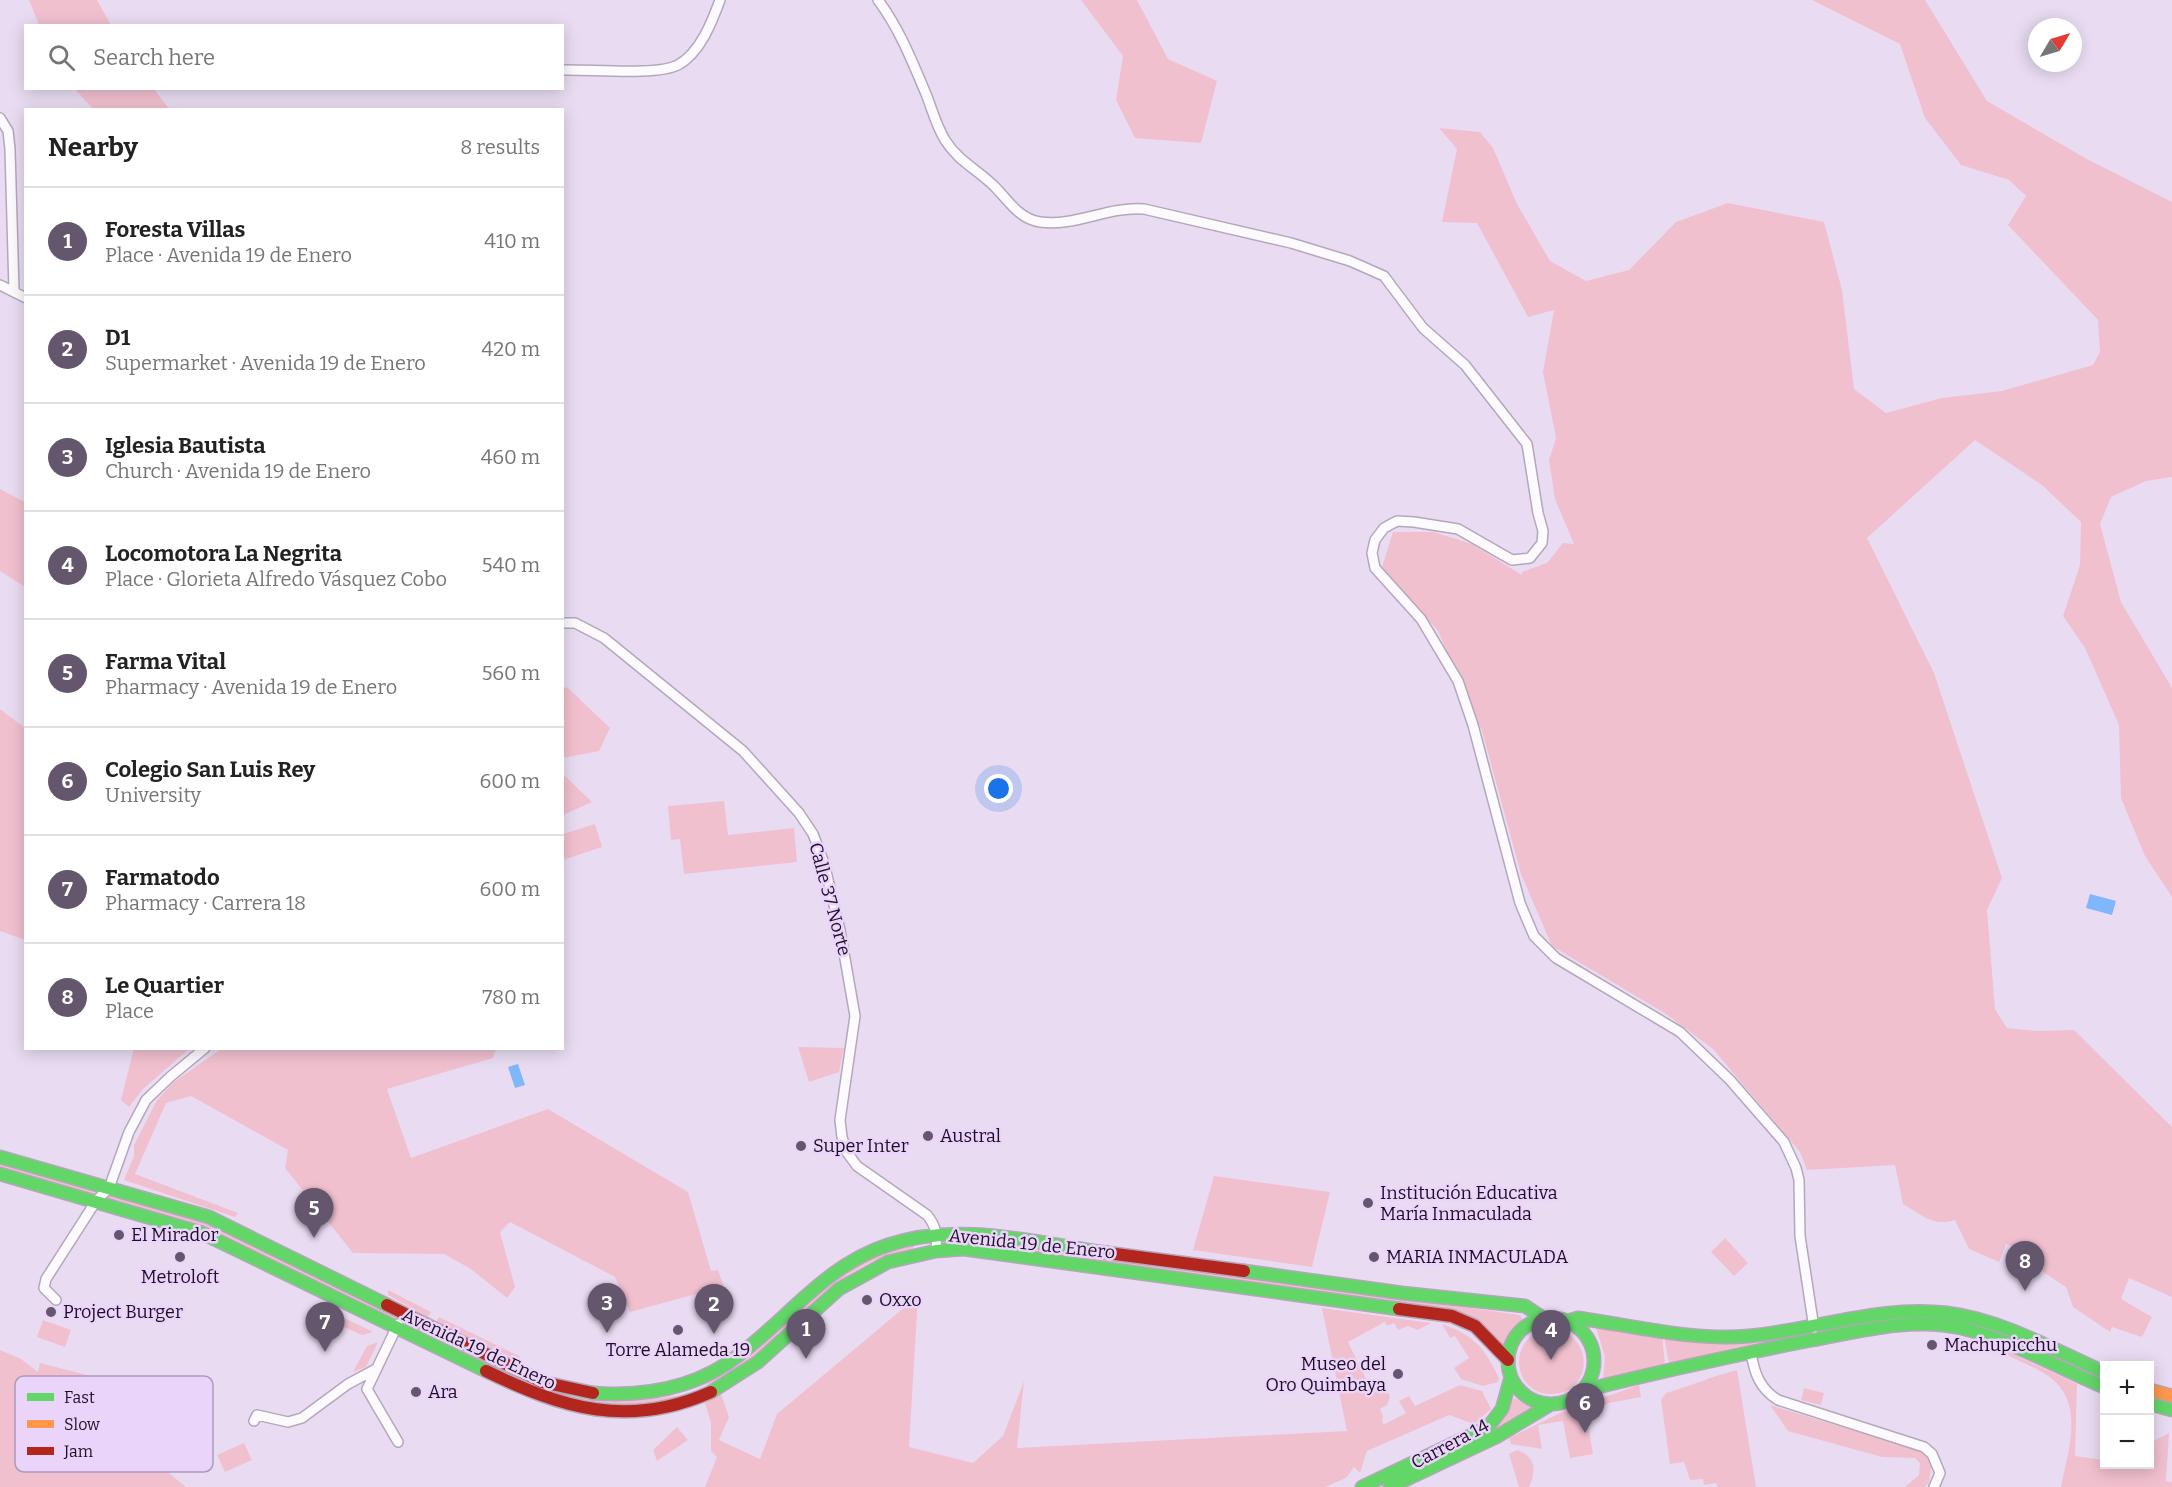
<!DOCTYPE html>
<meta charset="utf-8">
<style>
:root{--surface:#fff;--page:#f2f2f2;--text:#222;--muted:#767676;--line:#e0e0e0;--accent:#64576d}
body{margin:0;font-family:Bitter,serif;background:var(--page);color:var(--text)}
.controls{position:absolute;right:18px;bottom:18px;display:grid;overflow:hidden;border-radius:0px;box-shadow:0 3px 15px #0003}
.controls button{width:54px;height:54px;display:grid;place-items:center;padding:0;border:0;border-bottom:2px solid var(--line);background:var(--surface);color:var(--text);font:30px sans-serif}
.compass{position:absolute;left:2028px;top:18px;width:54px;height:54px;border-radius:50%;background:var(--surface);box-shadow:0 3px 15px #0003;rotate:52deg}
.you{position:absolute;left:999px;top:789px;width:21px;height:21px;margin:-15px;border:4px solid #fff;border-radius:50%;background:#1a73e8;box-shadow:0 0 0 9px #1a73e833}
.badge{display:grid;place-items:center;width:39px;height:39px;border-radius:50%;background:var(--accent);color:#fff;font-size:20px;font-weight:700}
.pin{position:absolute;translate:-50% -50px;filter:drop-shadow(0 2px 3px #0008)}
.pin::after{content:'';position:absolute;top:32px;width:21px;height:18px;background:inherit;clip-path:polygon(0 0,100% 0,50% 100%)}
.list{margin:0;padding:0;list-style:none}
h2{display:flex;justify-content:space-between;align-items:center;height:78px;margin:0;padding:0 24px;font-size:26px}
h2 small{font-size:20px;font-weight:400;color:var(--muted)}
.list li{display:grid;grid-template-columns:39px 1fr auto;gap:18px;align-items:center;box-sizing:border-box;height:108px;padding:0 24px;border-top:2px solid var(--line)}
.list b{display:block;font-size:22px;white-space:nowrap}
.list p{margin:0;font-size:20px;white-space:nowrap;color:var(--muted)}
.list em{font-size:20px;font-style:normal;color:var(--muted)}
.icon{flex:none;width:33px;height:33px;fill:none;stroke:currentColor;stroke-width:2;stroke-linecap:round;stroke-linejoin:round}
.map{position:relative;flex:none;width:2172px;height:1487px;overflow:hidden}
.search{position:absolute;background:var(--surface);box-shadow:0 3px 15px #0003;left:24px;top:24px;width:540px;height:66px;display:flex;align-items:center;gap:15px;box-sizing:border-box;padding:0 21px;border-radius:0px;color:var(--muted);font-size:22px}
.panel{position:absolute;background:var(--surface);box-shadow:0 3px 15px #0003;left:24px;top:108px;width:540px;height:942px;border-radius:0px}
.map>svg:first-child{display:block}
.green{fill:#f1c0cf}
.water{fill:#80b6fa}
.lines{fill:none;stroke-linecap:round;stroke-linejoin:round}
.street-casing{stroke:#b4a7bc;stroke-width:12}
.fast-casing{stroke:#b4a7bc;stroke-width:15}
.slow-casing{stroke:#b4a7bc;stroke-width:15}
.jam-casing{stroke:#b4a7bc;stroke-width:15}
.street{stroke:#fcfafd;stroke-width:9}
.fast{stroke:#63d668;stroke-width:12}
.slow{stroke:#ff974d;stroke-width:12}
.jam{stroke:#b3261e;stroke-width:12}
.poi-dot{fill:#64576d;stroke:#ebd4fa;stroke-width:2}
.labels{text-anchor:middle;stroke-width:5;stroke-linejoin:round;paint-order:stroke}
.street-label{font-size:18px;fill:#1d0f25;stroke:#ebd4fa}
.poi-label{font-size:18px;fill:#1d0f25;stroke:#ebd4fa;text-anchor:start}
.key{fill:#ebd4fa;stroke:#ad99ba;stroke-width:1.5}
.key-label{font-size:16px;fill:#1d0f25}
</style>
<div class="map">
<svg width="2172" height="1487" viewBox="0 0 2172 1487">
<rect width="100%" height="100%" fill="#e9dcf2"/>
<!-- green -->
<path class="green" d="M29,0H97L111,25H39Z
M1081,0H1137L1168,59L1217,81L1201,143L1135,138L1116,100L1123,56Z
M1812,0H1925L1987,101L2085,158L2172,202V477L2146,481L2111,497L2100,524L2121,602L2172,688V897L2145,856L2121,798L2119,725L2085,648L2063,616L2080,565L2081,522L2042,485L1975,440L1867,538L1934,673L2002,878L1987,910L1995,1009L2007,1028L2037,1031L2074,1030L2172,1127V1297L2129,1278L2121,1299L2152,1317L2142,1337L2112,1327L2110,1332L2073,1307L2066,1287L2043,1272L2045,1259L2006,1244L1999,1262L1969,1249L1955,1220C1934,1227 1921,1215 1903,1204L1895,1165L1807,1170L1800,1152L1713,1049L1666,1014L1552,946L1521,874L1482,731L1438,631L1382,567L1393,532H1434L1472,544L1522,575V572L1547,563L1563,543L1574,544L1555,499L1549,460L1556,438L1543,372L1554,310L1528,317L1477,223L1442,222L1457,149L1439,128L1480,132L1493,148L1517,204L1550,261L1586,281L1629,270L1676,222L1728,203L1824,222L1842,290L1854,389L1886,413L1942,398L2002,391L2093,365L2100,352L2098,320L2008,225L2026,196L2009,180L1961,165L1925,118L1900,44Z
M75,89H154L169,109H93Z
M0,489L25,502V587L0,571Z
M563,687L568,688L610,728L599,751L563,758Z
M0,709L25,728V940L0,931Z
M563,774L592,802L563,815H562Z
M724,801L728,835L794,828L797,862L684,874L680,839L671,840L668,806Z
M595,824L602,847L563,860V834Z
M798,1047L844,1048L839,1072L809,1082Z
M134,1048L189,1049L143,1089L129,1107L121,1100Z
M221,1049H496L493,1058L387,1089L411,1158L548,1109L688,1192L711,1271L718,1270L725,1290L720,1292L718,1288L630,1312L615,1277L510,1222L500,1232L515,1287L507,1298L471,1269L444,1254L353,1253L285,1168L288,1150L191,1096L166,1103L135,1174L238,1213L235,1217L124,1180L134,1156V1145L157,1100L174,1082Z
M0,1163L205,1222L395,1316L393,1321L236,1242L0,1170Z
M1214,1176L1330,1192L1312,1267L1193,1250Z
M972,1238L1520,1315L1523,1320L1505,1344H1500L1477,1321L943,1242Z
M1725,1238L1748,1263L1734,1276L1711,1252Z
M914,1244L913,1250C888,1254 870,1261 848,1275C816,1302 742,1382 704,1385C716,1378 729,1372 740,1364C783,1331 816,1282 866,1258C882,1251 898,1248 914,1244Z
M388,1290L431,1312L428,1317L388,1295Z
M918,1296L909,1447L973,1463L1003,1436L1024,1381L1017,1448L1347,1431L1322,1308L1431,1323L1418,1330L1408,1326L1398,1330L1394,1323L1387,1326L1385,1322L1348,1342L1372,1391L1382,1393L1387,1390L1390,1397L1387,1405L1380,1409L1383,1416L1382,1423L1385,1424L1406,1413L1399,1401L1409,1396L1415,1406L1460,1385L1482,1391L1491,1409L1474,1424L1449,1415L1367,1451L1360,1473L1354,1467L1346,1478L1325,1487H705L717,1457L711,1451V1423L705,1403L721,1394L729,1417L719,1440L760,1459L777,1414Z
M338,1315L373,1332L362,1335L335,1323Z
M439,1317L521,1357L513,1358L436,1322Z
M43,1320L71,1330L65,1347L37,1337Z
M409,1322L540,1386L641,1400L685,1395C671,1399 655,1406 641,1407C555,1413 480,1363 406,1326Z
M1442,1324C1475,1336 1484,1347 1499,1378L1498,1382L1483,1386L1461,1379L1454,1368L1469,1358L1455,1336L1450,1338Z
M1852,1325L1824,1335L1738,1347L1669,1364L1664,1335L1734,1342L1808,1335Z
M1596,1327L1662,1335L1665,1365L1603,1379L1605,1357Z
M1550,1329C1594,1331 1595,1392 1553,1394C1511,1396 1506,1334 1550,1329Z
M378,1342L366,1367L353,1372L367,1346Z
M2002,1349L2077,1384L2075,1456L2104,1460V1464H2150V1443L2169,1433L2166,1481L2172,1482V1487H2061C2068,1451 2086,1402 2048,1376C2034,1366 2018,1361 2003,1353Z
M0,1350L21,1359L38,1372L40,1363L137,1388L151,1399L142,1451L186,1487H0Z
M1737,1370L1756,1487H1718L1716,1483L1704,1485L1703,1479L1690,1480L1684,1462L1670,1464L1661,1400L1666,1393C1691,1386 1712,1376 1737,1370Z
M1639,1385L1641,1397L1609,1403L1586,1414L1593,1454L1570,1458L1563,1421L1538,1425L1542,1449L1511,1444L1509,1438L1560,1413Z
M1804,1388L1824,1393L1821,1405L1801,1400Z
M1515,1398L1533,1409L1464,1447L1498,1426L1512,1400Z
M1770,1405L1924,1452L1932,1463L1929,1483L1924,1487H1905L1919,1475L1920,1463L1915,1458L1882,1457L1788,1431Z
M677,1427L688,1440L657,1461L653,1450Z
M244,1443L252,1460L225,1472L217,1455Z
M1517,1450C1537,1457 1536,1471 1529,1487H1519L1509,1454Z"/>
<!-- water -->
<path class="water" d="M2090,894L2116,901L2112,915L2086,908Z
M518,1064L525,1085L515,1088L508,1067Z"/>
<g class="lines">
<defs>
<path id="street" d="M878,0C899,28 912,61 926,94C932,109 936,125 945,140C958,161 978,170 995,187C1009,201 1019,219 1040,222C1075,227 1108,206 1144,209L1291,243L1350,261L1384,276L1423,328L1465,365L1527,444L1538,513L1543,531L1542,543L1530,558L1512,560L1458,529L1414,522L1397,521L1384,528L1375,540L1372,553L1375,568L1421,619L1458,681L1473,725L1520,903L1534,936L1556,958L1680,1032L1730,1080L1784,1142L1796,1168L1799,1180L1800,1236L1814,1328
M562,70C590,69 656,76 678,65C700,53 712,22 720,0
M0,118L8,131L10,149L14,290
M0,285L26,298
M562,623H575L604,638L743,751L799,813L813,834L824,863L840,930L855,1016L840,1120L842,1137L846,1151L857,1166L927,1215C937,1227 937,1236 936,1251
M56,1300L44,1288L46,1279L96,1201L109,1188L129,1132L146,1100L170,1077L205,1048
M398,1324L367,1389L398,1442
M1751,1352C1754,1373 1760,1389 1778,1400L1924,1447L1932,1454L1940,1473L1934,1487
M254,1421L257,1415L288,1422L302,1418L348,1384L376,1369"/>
<path id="fast" d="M0,1157L209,1217L387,1305
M0,1174L202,1233L486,1371
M1244,1271L1402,1293L1525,1306L1543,1318
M1508 1361a43 43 0 1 1 86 0a43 43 0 1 1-86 0Z
M1568,1321L1578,1318C1634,1326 1692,1341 1749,1336C1815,1330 1880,1305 1947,1313C2002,1320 2054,1350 2104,1372
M1581,1391C1658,1372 1734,1355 1812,1340C1860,1331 1912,1317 1961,1328C2008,1339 2059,1368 2104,1387
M711,1392L758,1362L839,1289L888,1262L936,1251L964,1249L1399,1309
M593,1393C646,1397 697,1388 739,1355C789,1317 826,1265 888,1245C959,1221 1036,1243 1108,1253
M2150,1404L2172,1410
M1362,1487L1488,1427L1502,1409L1511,1377
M1390,1487L1496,1437L1551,1404"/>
<path id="slow" d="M2150,1390L2172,1396"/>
<path id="jam" d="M1108,1253L1244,1271
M387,1305L542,1382L593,1393
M1399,1309L1452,1316L1475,1326L1508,1360
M486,1371C562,1408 628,1429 711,1392"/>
</defs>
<!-- street casing -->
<use href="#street" class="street-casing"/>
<!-- fast casing -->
<use href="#fast" class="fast-casing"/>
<!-- slow casing -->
<use href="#slow" class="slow-casing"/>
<!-- jam casing -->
<use href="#jam" class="jam-casing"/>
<!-- street -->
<use href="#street" class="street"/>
<!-- fast -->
<use href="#fast" class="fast"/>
<!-- slow -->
<use href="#slow" class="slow"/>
<!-- jam -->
<use href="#jam" class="jam"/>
</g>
<!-- markers -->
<g class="poi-dot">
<circle cx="928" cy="1136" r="6"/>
<circle cx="801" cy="1146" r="6"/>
<circle cx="1368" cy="1203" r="6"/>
<circle cx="119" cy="1235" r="6"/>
<circle cx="180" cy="1257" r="6"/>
<circle cx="1374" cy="1257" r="6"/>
<circle cx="867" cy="1300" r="6"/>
<circle cx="51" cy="1312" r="6"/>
<circle cx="678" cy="1330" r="6"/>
<circle cx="1932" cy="1345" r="6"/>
<circle cx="1398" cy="1374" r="6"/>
<circle cx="416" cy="1392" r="6"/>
</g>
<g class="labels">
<!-- street labels -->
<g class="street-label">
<text transform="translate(830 899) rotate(75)" y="6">Calle 37 Norte</text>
<text transform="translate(1032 1244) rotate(6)" y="6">Avenida 19 de Enero</text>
<text transform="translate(479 1349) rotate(25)" y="6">Avenida 19 de Enero</text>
<text transform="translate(1450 1444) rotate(-28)" y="6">Carrera 14</text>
</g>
<!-- poi labels -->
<g class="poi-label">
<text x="940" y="1142">Austral</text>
<text x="813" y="1152">Super Inter</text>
<text x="1380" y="1199">Institución Educativa<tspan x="1380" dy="21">María Inmaculada</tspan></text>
<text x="131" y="1241">El Mirador</text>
<text x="1386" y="1263">MARIA INMACULADA</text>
<text x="180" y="1283" text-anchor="middle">Metroloft</text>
<text x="879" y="1306">Oxxo</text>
<text x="63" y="1318">Project Burger</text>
<text x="1944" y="1351">Machupicchu</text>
<text x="678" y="1356" text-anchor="middle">Torre Alameda 19</text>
<text x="1386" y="1370" text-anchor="end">Museo del<tspan x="1386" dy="21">Oro Quimbaya</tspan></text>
<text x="428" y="1398">Ara</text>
</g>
</g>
<!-- legend -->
<rect x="15" y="1376" width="198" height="96" rx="9" class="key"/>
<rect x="27" y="1393" width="27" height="8" fill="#63d668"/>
<rect x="27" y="1420" width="27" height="8" fill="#ff974d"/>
<rect x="27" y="1447" width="27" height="8" fill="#b3261e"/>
<g class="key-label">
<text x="64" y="1403">Fast</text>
<text x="64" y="1430">Slow</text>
<text x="64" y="1457">Jam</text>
</g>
</svg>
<div class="controls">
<button>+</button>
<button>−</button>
</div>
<svg class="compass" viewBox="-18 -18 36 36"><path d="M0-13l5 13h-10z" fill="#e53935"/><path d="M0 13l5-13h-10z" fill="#767676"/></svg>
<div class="you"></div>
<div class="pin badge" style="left:806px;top:1359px">1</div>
<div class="pin badge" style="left:714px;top:1334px">2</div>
<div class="pin badge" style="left:607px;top:1333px">3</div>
<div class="pin badge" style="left:1551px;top:1360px">4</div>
<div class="pin badge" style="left:314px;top:1238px">5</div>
<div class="pin badge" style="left:1585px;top:1433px">6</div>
<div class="pin badge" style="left:325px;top:1352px">7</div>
<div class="pin badge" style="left:2025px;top:1291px">8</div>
<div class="search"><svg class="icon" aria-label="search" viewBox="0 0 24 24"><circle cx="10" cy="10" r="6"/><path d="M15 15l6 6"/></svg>Search here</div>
<section class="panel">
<h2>Nearby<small>8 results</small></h2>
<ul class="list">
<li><span class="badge">1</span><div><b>Foresta Villas</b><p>Place · Avenida 19 de Enero</p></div><em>410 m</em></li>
<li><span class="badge">2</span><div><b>D1</b><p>Supermarket · Avenida 19 de Enero</p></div><em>420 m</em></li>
<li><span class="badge">3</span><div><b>Iglesia Bautista</b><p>Church · Avenida 19 de Enero</p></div><em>460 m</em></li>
<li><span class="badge">4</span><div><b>Locomotora La Negrita</b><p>Place · Glorieta Alfredo Vásquez Cobo</p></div><em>540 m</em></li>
<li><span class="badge">5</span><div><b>Farma Vital</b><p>Pharmacy · Avenida 19 de Enero</p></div><em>560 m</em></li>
<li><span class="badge">6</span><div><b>Colegio San Luis Rey</b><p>University</p></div><em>600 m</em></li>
<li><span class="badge">7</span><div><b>Farmatodo</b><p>Pharmacy · Carrera 18</p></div><em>600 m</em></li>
<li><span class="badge">8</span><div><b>Le Quartier</b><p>Place</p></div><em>780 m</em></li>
</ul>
</section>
</div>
